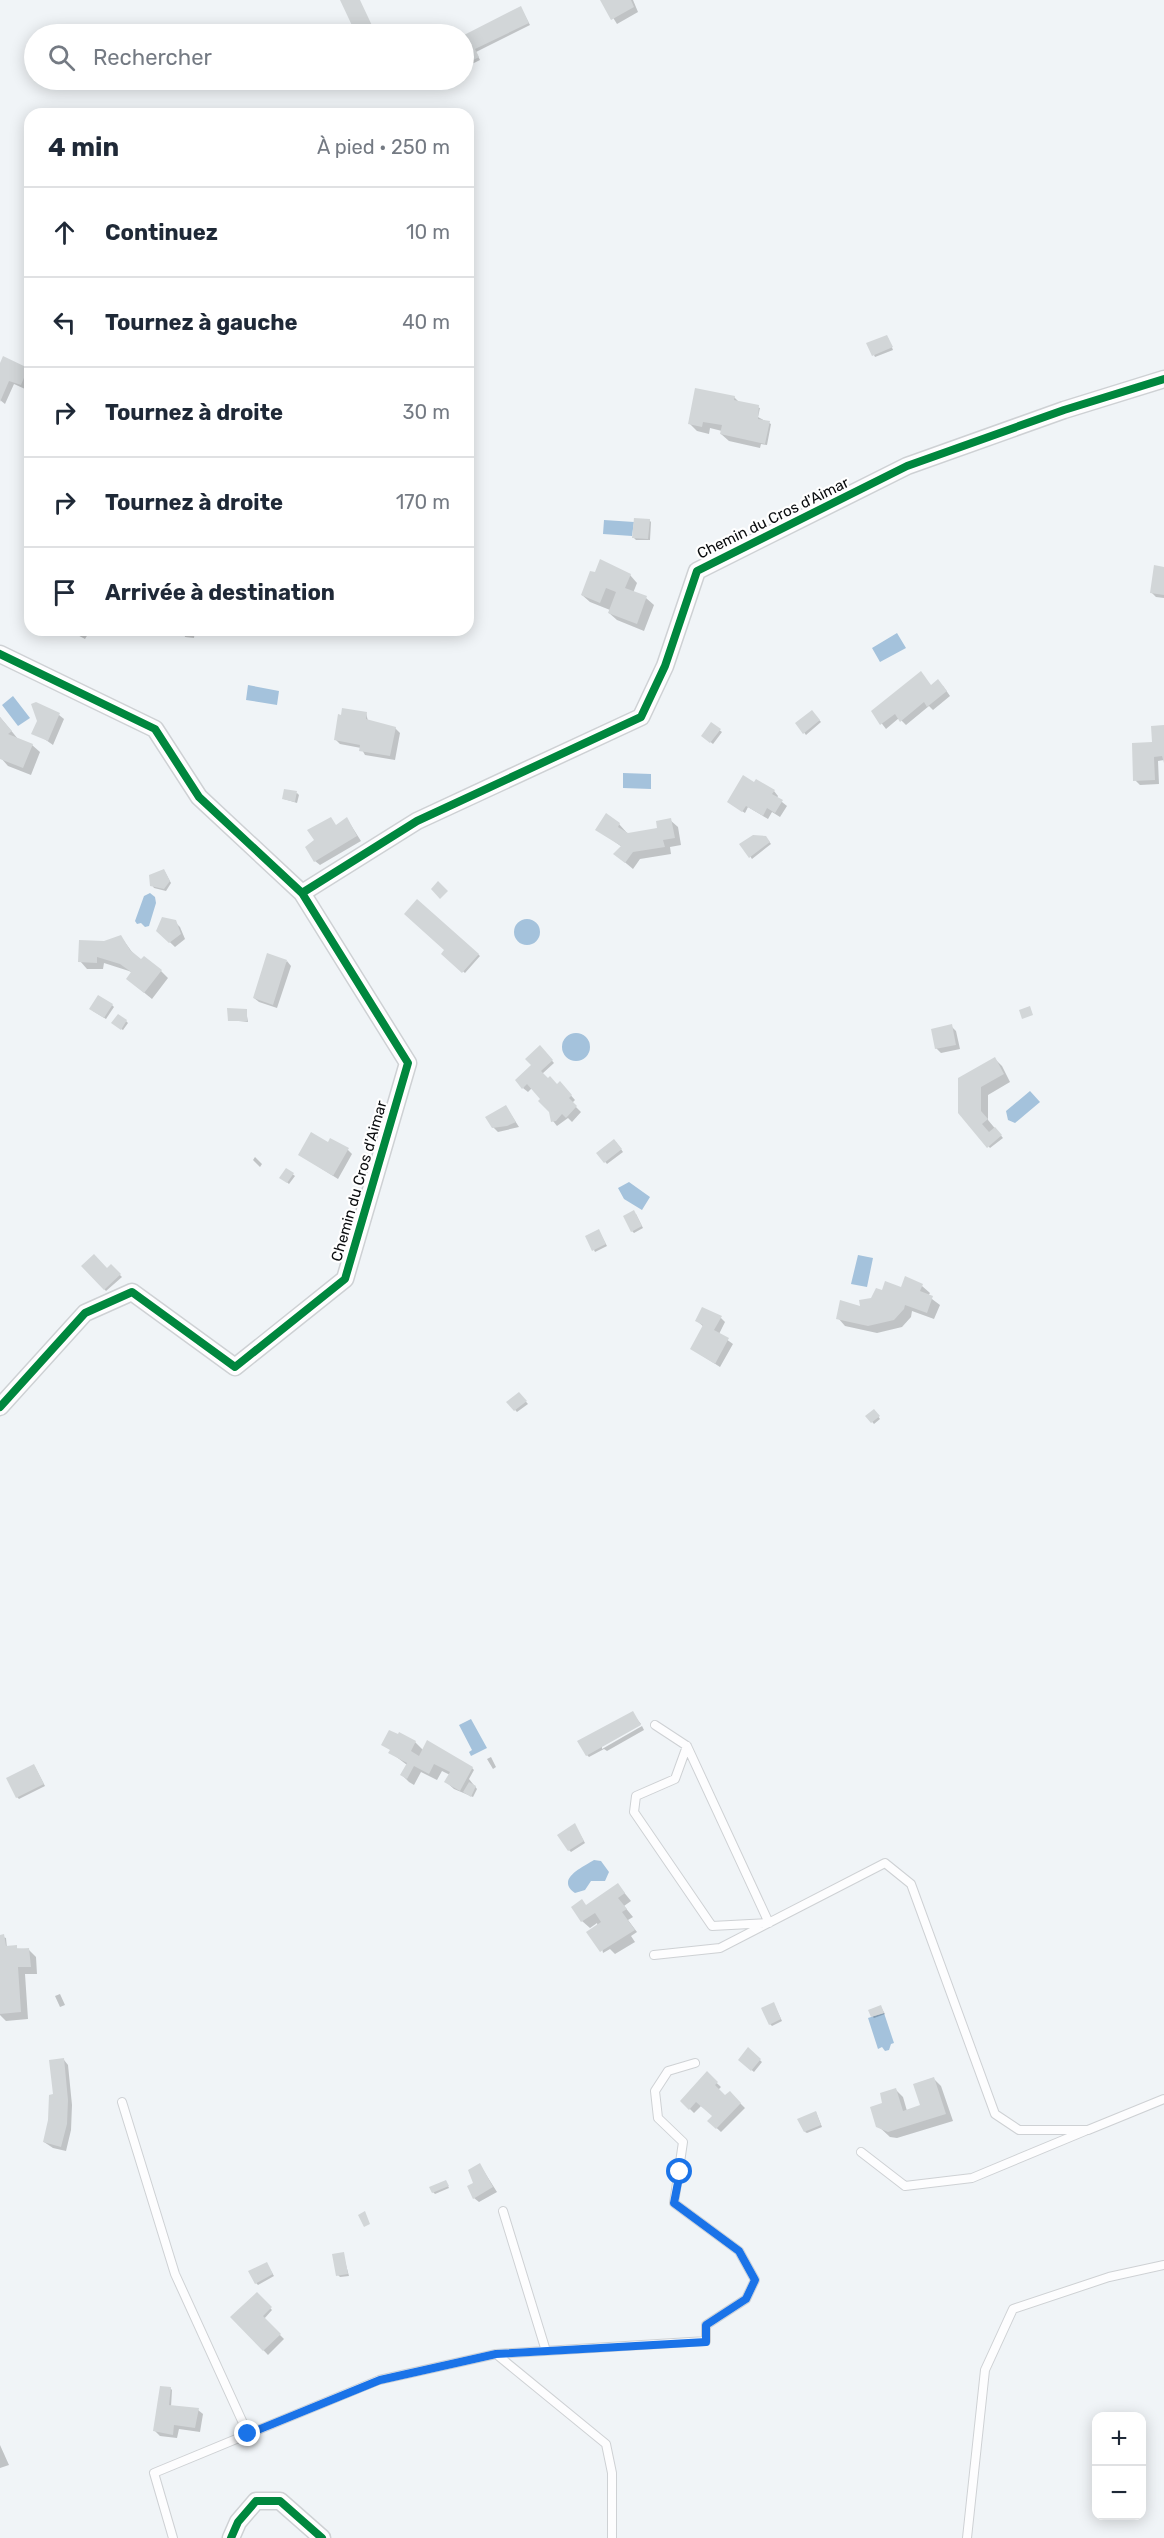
<!DOCTYPE html>
<html lang="fr">
<meta charset="utf-8">
<style>
:root{--surface:#fff;--page:#f2f2f3;--text:#1f2937;--muted:#747a83;--line:#e0e1e3}
body{margin:0;font-family:Rubik,sans-serif;background:var(--page);color:var(--text)}
.controls{position:absolute;right:18px;bottom:18px;display:grid;overflow:hidden;border-radius:12px;box-shadow:0 3px 15px #0003}
.controls button{width:54px;height:54px;display:grid;place-items:center;padding:0;border:0;border-bottom:2px solid var(--line);background:var(--surface);color:var(--text);font:30px sans-serif}
.stop{position:absolute;width:18px;height:18px;margin:-14px;border:4px solid #1a73e8;border-radius:50%;background:#fff}
.stop.end{background:#1a73e8;border-color:#fff;box-shadow:0 2px 6px #0008}
.list{margin:0;padding:0;list-style:none}
h2{display:flex;justify-content:space-between;align-items:center;height:78px;margin:0;padding:0 24px;font-size:26px}
h2 small{font-size:20px;font-weight:400;color:var(--muted)}
.list li{display:grid;grid-template-columns:39px 1fr auto;gap:18px;align-items:center;box-sizing:border-box;height:90px;padding:0 24px;border-top:2px solid var(--line)}
.list b{display:block;font-size:22px;white-space:nowrap}
.list em{font-size:20px;font-style:normal;color:var(--muted)}
.icon{flex:none;width:33px;height:33px;fill:none;stroke:currentColor;stroke-width:2;stroke-linecap:round;stroke-linejoin:round}
.map{position:relative;flex:none;width:1164px;height:2538px;overflow:hidden}
.search{position:absolute;background:var(--surface);box-shadow:0 3px 15px #0003;left:24px;top:24px;width:450px;height:66px;display:flex;align-items:center;gap:15px;box-sizing:border-box;padding:0 21px;border-radius:33px;color:var(--muted);font-size:22px}
.panel{position:absolute;background:var(--surface);box-shadow:0 3px 15px #0003;left:24px;top:108px;width:450px;height:528px;border-radius:18px}
.map>svg:first-child{display:block}
.water{fill:#a4c2dc}
.shadow{fill:#0003}
.building{fill:#d2d6d8}
.lines{fill:none;stroke-linecap:round;stroke-linejoin:round}
.lane-casing{stroke:#ced1d4;stroke-width:10}
.street-casing{stroke:#ced1d4;stroke-width:19}
.lane{stroke:#fdfdfe;stroke-width:8}
.street{stroke:#fdfdfe;stroke-width:16}
.cycleway-casing{stroke:#fff;stroke-width:11}
.cycleway{stroke:#00873e;stroke-width:8}
.route{stroke:#1a73e8;stroke-width:8}
.labels{text-anchor:middle;stroke-width:4.5;stroke-linejoin:round;paint-order:stroke}
.street-label{font-size:15px;fill:#0b0d0f;stroke:#fff}
</style>
<div class="map">
<svg width="1164" height="2538" viewBox="0 0 1164 2538">
<rect width="100%" height="100%" fill="#f0f4f7"/>
<!-- water -->
<path class="water" d="M604,520L634,522L632,536L603,534Z
M897,633L906,648L880,662L872,648Z
M248,685L279,691L277,705L246,700Z
M13,696L30,718L18,726L2,705Z
M623,773L651,774V789L623,788Z
M150,893L155,897L156,903L149,926L145,927L141,923L137,924L135,921L144,896Z
M514 932a13 13 0 1 1 26 0a13 13 0 1 1-26 0Z
M562 1047a14 14 0 1 1 28 0a14 14 0 1 1-28 0Z
M1030,1091L1040,1102L1015,1123L1008,1120L1006,1111Z
M629,1182L650,1197L642,1210L624,1199L618,1188Z
M858,1255L873,1258L867,1287L851,1284Z
M471,1719L487,1748L471,1756L469,1752L472,1750L459,1725Z
M594,1860L601,1861L609,1872L605,1881H591L585,1890L575,1893C555,1879 583,1867 594,1860Z
M884,2013L894,2043L891,2044L889,2050L885,2051L882,2047L878,2049L868,2018Z"/>
<!-- shadow -->
<path class="shadow" d="M602,0H633L638,12L617,24Z
M521,8L530,25L476,52L480,60L464,68V37Z
M888,338L893,350L875,357L874,355Z
M0,367L27,369L30,373L25,389L14,384L5,404L0,400Z
M734,397L740,403L760,408L758,417L771,424L767,445L761,444L760,448L729,441L721,434L722,431L710,428L709,434L697,431L690,424Z
M649,520L651,522L650,540H636L634,538Z
M1164,568V598L1156,597L1151,592Z
M630,575L637,583L633,593L646,598L654,605L644,631L617,620L609,613L610,610L590,602L582,595Z
M68,630H97L95,634L90,631L85,639Z
M183,630H195L194,638L185,637Z
M943,686L950,696L933,710L929,706L906,725L899,718L886,729L873,712L932,687Z
M40,706L59,715L64,719L53,745L43,738L39,721Z
M812,712L821,722L806,735L797,723Z
M366,713L368,721L395,728L400,733L395,760L365,755L361,748L340,744L335,739Z
M0,717L18,739L32,745L40,752L31,775L8,766L0,757Z
M711,724L722,732L713,744L703,736Z
M1164,727V767V760L1158,761L1159,784L1140,785L1135,780Z
M753,783L774,791L778,796L777,798L787,806L780,817L772,812L768,819L748,807L745,813L731,804Z
M297,793L299,795L297,803L284,799Z
M347,819L361,841L320,865L315,861V839Z
M670,820L678,827L681,845L670,847L671,854L640,859L633,869L615,854L622,847L597,829L619,824L628,834L659,829Z
M768,840L771,844L752,859L742,844Z
M165,872L171,883L166,891L154,888L152,885Z
M418,901L480,956L465,973L448,958L446,950Z
M175,922L180,927L185,939L175,947L158,931Z
M121,937L135,956L161,971L168,978L152,999L136,986L133,973L129,971L104,963L103,969H87L80,961L104,942Z
M287,961L291,966L277,1008L259,1002L254,998Z
M112,1005L114,1007L106,1019L93,1011Z
M246,1010L248,1022L229,1020Z
M126,1021L128,1023L123,1030L115,1025Z
M951,1026L956,1031L960,1049L941,1053L936,1048Z
M540,1047L554,1063L542,1074L557,1086L560,1083L575,1100L572,1103L581,1112L572,1122L568,1118L557,1126L553,1121L550,1111L542,1099L532,1088L528,1092L523,1088Z
M995,1059L1002,1066L1010,1082L988,1095V1120L1003,1138L990,1148L959,1112Z
M506,1107L519,1127L498,1132L493,1127Z
M616,1142L623,1152L607,1164L598,1153Z
M328,1144L348,1150L352,1154L338,1179L300,1155Z
M255,1157L262,1164L260,1167L253,1160Z
M287,1170L295,1176L289,1184L283,1179Z
M636,1214L643,1228L634,1233L632,1231Z
M600,1233L607,1246L595,1252L594,1250Z
M83,1266L107,1270L111,1266L122,1277L106,1291Z
M922,1286L930,1293L928,1296L940,1305L934,1319L912,1311L911,1317L902,1327L877,1333L845,1326L838,1318L861,1308L883,1292Z
M721,1318L725,1322L719,1334L733,1344L720,1367L692,1349L704,1327L697,1321Z
M519,1394L528,1404L517,1412L508,1402Z
M874,1411L880,1419L874,1424L867,1416Z
M632,1713L641,1724L602,1746V1749L642,1726L644,1730L607,1751L604,1749L589,1757L587,1755Z
M415,1742L423,1750L472,1768L474,1770L469,1779L477,1789L473,1797L454,1789L446,1782L450,1775L442,1771L437,1780L421,1772L414,1785L409,1782L402,1775L407,1765L390,1752Z
M491,1757L496,1767L493,1769L487,1759Z
M35,1767L45,1786L19,1799L17,1797Z
M576,1827L585,1843L571,1852L569,1850Z
M618,1885L631,1901L624,1906L633,1917L628,1920L637,1932L631,1936L635,1942L615,1954L610,1949L603,1953L597,1923L590,1928L582,1921L587,1906Z
M0,1936L6,1938L7,1948L28,1949L36,1957L37,1974H25L28,2019L6,2021L0,2015Z
M60,1994L65,2005L60,2007L55,1996Z
M775,2006L782,2021L772,2026L770,2024Z
M881,2007L885,2014L874,2018L872,2016Z
M748,2049L762,2062L754,2072L740,2060Z
M64,2060L68,2065L72,2105L71,2130L66,2151L53,2148L44,2142Z
M707,2074L721,2087L718,2090L725,2097L730,2093L745,2108L721,2132L709,2121L714,2116L701,2106L694,2113L682,2101Z
M934,2079L941,2086L953,2121L897,2138L890,2137L877,2125L896,2090L903,2097L907,2111L922,2106Z
M816,2112L822,2127L807,2133L805,2132Z
M480,2165L497,2192L479,2202L474,2198V2184Z
M447,2184L449,2188L435,2194L433,2192Z
M343,2254L349,2276L340,2277L338,2275Z
M268,2266L274,2276L258,2285L256,2283Z
M257,2294L272,2310L264,2319L284,2339L268,2355L232,2317Z
M170,2388L172,2390L171,2407L198,2410L203,2414L200,2432L179,2429L177,2438L160,2436L155,2431Z
M0,2445L9,2465L0,2468Z"/>
<!-- building -->
<path class="building" d="M340,0H360L376,34H356Z
M600,0H631L634,7L611,20Z
M521,6L529,23L475,49L479,57L464,65V35Z
M887,335L893,347L872,356L866,343Z
M3,356L28,368L21,385L9,381L0,402V363Z
M695,388L735,396L734,400L759,405L758,419L770,421L765,444L720,434L722,425L703,422L702,427L688,424Z
M634,518L650,519L648,539L632,538Z
M600,559L631,574L625,588L647,596L637,624L608,613L616,592L606,588L600,603L581,595L590,571L595,572Z
M1154,565L1164,567V595L1150,593Z
M921,671L931,685L938,679L947,691L927,707L924,702L900,722L895,714L880,725L871,711Z
M36,702L60,713L48,741L31,734L37,721L31,704Z
M342,708L367,712L366,719L396,727L390,756L359,751L360,745L334,740L338,714L341,715Z
M812,710L820,720L803,734L795,723Z
M0,717L12,731L8,734L33,744L23,768L0,759Z
M711,722L721,729L710,743L701,736Z
M1164,725V763L1162,756L1154,757L1155,780L1133,781L1132,743L1152,742L1151,726Z
M743,775L754,782L756,779L775,790L772,794L783,800L775,813L767,808L763,816L746,806L742,812L727,802Z
M284,789L297,791L295,802L282,799Z
M606,813L620,823L618,827L628,833L657,828L656,821L671,818L675,838L663,840L665,847L633,852L625,863L613,854L621,846L595,830Z
M331,817L336,825L347,817L357,836L314,862L305,847L314,840L307,830Z
M753,835L766,836L770,842L749,858L739,844Z
M164,869L170,881L164,889L150,886L149,875Z
M438,881L448,891L440,899L431,889Z
M417,899L479,954L462,973L441,954L444,950L404,914Z
M162,917L176,920L181,934L169,943L156,931Z
M121,935L130,950L141,959L144,956L162,970L144,993L126,979L131,972L120,964L97,957V963L78,962L79,940L104,941Z
M267,953L287,960L273,1005L253,998Z
M98,995L113,1004L104,1018L89,1009Z
M1030,1006L1033,1015L1022,1019L1019,1010Z
M227,1008L247,1009V1021H228Z
M118,1014L127,1020L121,1030L111,1023Z
M952,1024L956,1045L935,1049L931,1029Z
M540,1045L553,1060L541,1071L548,1078L550,1076L557,1084L560,1081L572,1095L569,1098L577,1106L566,1118L562,1114L556,1121L551,1122L549,1112L538,1101L540,1099L527,1084L522,1089L515,1080L531,1065L525,1059Z
M995,1057L1004,1074L981,1087V1111L988,1119L982,1124L989,1132L995,1127L1002,1135L987,1148L958,1113V1078Z
M506,1105L516,1122L507,1126L492,1128L485,1117Z
M311,1132L328,1142L330,1138L349,1148L333,1176L298,1155Z
M614,1139L622,1149L604,1163L596,1153Z
M286,1168L294,1173L287,1183L279,1178Z
M634,1210L642,1226L631,1232L623,1216Z
M599,1229L606,1244L592,1251L585,1236Z
M94,1254L107,1268L111,1264L121,1274L104,1290L81,1266Z
M905,1276L923,1284L920,1291L933,1296L927,1313L905,1305L904,1309L894,1320L868,1326L836,1319L840,1300L860,1306L859,1300L871,1298L876,1288L882,1290L885,1281L901,1287Z
M702,1307L722,1316L714,1330L729,1338L715,1364L690,1349L703,1325L695,1321Z
M519,1392L527,1401L514,1411L506,1402Z
M874,1409L880,1416L871,1423L865,1416Z
M633,1711L641,1725L586,1756L577,1741Z
M389,1730L398,1734L399,1732L416,1741L411,1751L419,1756L427,1740L473,1767L460,1791L444,1782L450,1772L434,1764L429,1774L414,1766L407,1779L400,1775L407,1763L388,1753L390,1750L381,1745Z
M34,1764L44,1784L16,1798L6,1778Z
M469,1782L476,1786L471,1797L463,1792Z
M575,1823L584,1841L568,1851L557,1835Z
M618,1883L625,1893L618,1898L627,1909L622,1912L635,1930L600,1952L586,1932L601,1922L595,1913L581,1922L571,1907L582,1899L586,1905Z
M4,1934L6,1946L17,1945V1949L29,1948L31,1967H18L21,2012L0,2014V1935Z
M774,2002L781,2019L769,2025L761,2008Z
M881,2005L884,2013L871,2017L868,2010Z
M748,2047L761,2059L751,2071L738,2060Z
M64,2058L68,2100L67,2124L61,2147L43,2142L48,2120L49,2095L53,2094L49,2060Z
M707,2071L718,2082L715,2085L725,2095L730,2091L741,2103L716,2129L707,2121L712,2116L696,2102L689,2110L680,2101Z
M934,2077L946,2114L888,2132L876,2127L870,2107L882,2103L880,2093L896,2088L903,2111L920,2105L913,2084Z
M816,2111L821,2125L804,2132L797,2119Z
M480,2163L493,2187L473,2199L467,2186L473,2183L468,2170Z
M446,2180L449,2186L432,2193L429,2187Z
M365,2211L370,2224L364,2227L358,2215Z
M344,2252L348,2274L336,2276L332,2254Z
M267,2262L273,2274L255,2284L248,2271Z
M257,2292L272,2307L263,2316L281,2334L263,2351L230,2317Z
M160,2386L171,2387L169,2405L199,2408L195,2428L174,2425L173,2435L153,2431Z"/>
<g class="lines">
<defs>
<path id="lane" d="M655,1725L687,1746L675,1779L636,1796L634,1812L712,1926L769,1923L687,1746
M654,1955L720,1948L885,1863L911,1884L995,2114L1019,2130H1088L1164,2099
M122,2102L175,2274L248,2434
M861,2152L905,2186L972,2178L1085,2131
M503,2211L546,2351
M496,2354L606,2444L612,2473V2538
M173,2538L154,2473L379,2380L496,2354L706,2341V2325L746,2299L755,2280L739,2251L674,2203L683,2142L658,2118L655,2091L668,2071L695,2063
M967,2538L985,2370L1013,2309L1109,2277L1164,2265"/>
<path id="street" d="M0,654L155,729L199,797L302,893L408,1063L345,1279L235,1367L132,1292L85,1313L0,1407
M302,893L417,821L641,717L665,666L697,571L907,466L1064,410L1164,379
M231,2538L238,2522L256,2501H280L322,2538"/>
</defs>
<!-- lane casing -->
<use href="#lane" class="lane-casing"/>
<!-- street casing -->
<use href="#street" class="street-casing"/>
<!-- lane -->
<use href="#lane" class="lane"/>
<!-- street -->
<use href="#street" class="street"/>
<defs>
<path id="cycleway" d="M0,654L155,729L199,797L302,893L408,1063L345,1279L235,1367L132,1292L85,1313L0,1407
M302,893L417,821L641,717L665,666L697,571L907,466L1064,410L1164,379
M231,2538L238,2522L256,2501H280L322,2538"/>
</defs>
<!-- cycleway casing -->
<use href="#cycleway" class="cycleway-casing"/>
<!-- cycleway -->
<use href="#cycleway" class="cycleway"/>
</g>
<g class="lines">
<!-- route -->
<path class="route" d="M248,2434L380,2380L496,2354L706,2342V2325L746,2299L755,2280L739,2251L674,2203L680,2172"/>
</g>
<g class="labels">
<!-- street labels -->
<g class="street-label">
<text transform="translate(773 518) rotate(-26)" y="5">Chemin du Cros d'Aimar</text>
<text transform="translate(359 1181) rotate(-74)" y="5">Chemin du Cros d'Aimar</text>
</g>
</g>
</svg>
<div class="controls">
<button>+</button>
<button>−</button>
</div>
<div class="stop" style="left:680px;top:2172px"></div>
<div class="stop end" style="left:248px;top:2434px"></div>
<div class="search"><svg class="icon" aria-label="search" viewBox="0 0 24 24"><circle cx="10" cy="10" r="6"/><path d="M15 15l6 6"/></svg>Rechercher</div>
<section class="panel">
<h2>4 min<small>À pied · 250 m</small></h2>
<ul class="list">
<li><svg class="icon" aria-label="ahead" viewBox="0 0 24 24"><path d="M12 20V5M6 11l6-6 6 6"/></svg><div><b>Continuez</b></div><em>10 m</em></li>
<li><svg class="icon" aria-label="left" viewBox="0 0 24 24"><path d="M17 20v-9H6M10 6l-5 5 5 5"/></svg><div><b>Tournez à gauche</b></div><em>40 m</em></li>
<li><svg class="icon" aria-label="right" viewBox="0 0 24 24"><path d="M7 20v-9h11M14 6l5 5-5 5"/></svg><div><b>Tournez à droite</b></div><em>30 m</em></li>
<li><svg class="icon" aria-label="right" viewBox="0 0 24 24"><path d="M7 20v-9h11M14 6l5 5-5 5"/></svg><div><b>Tournez à droite</b></div><em>170 m</em></li>
<li><svg class="icon" aria-label="arrive" viewBox="0 0 24 24"><path d="M6 21V4h12l-3 4 3 4H6"/></svg><div><b>Arrivée à destination</b></div></li>
</ul>
</section>
</div>
